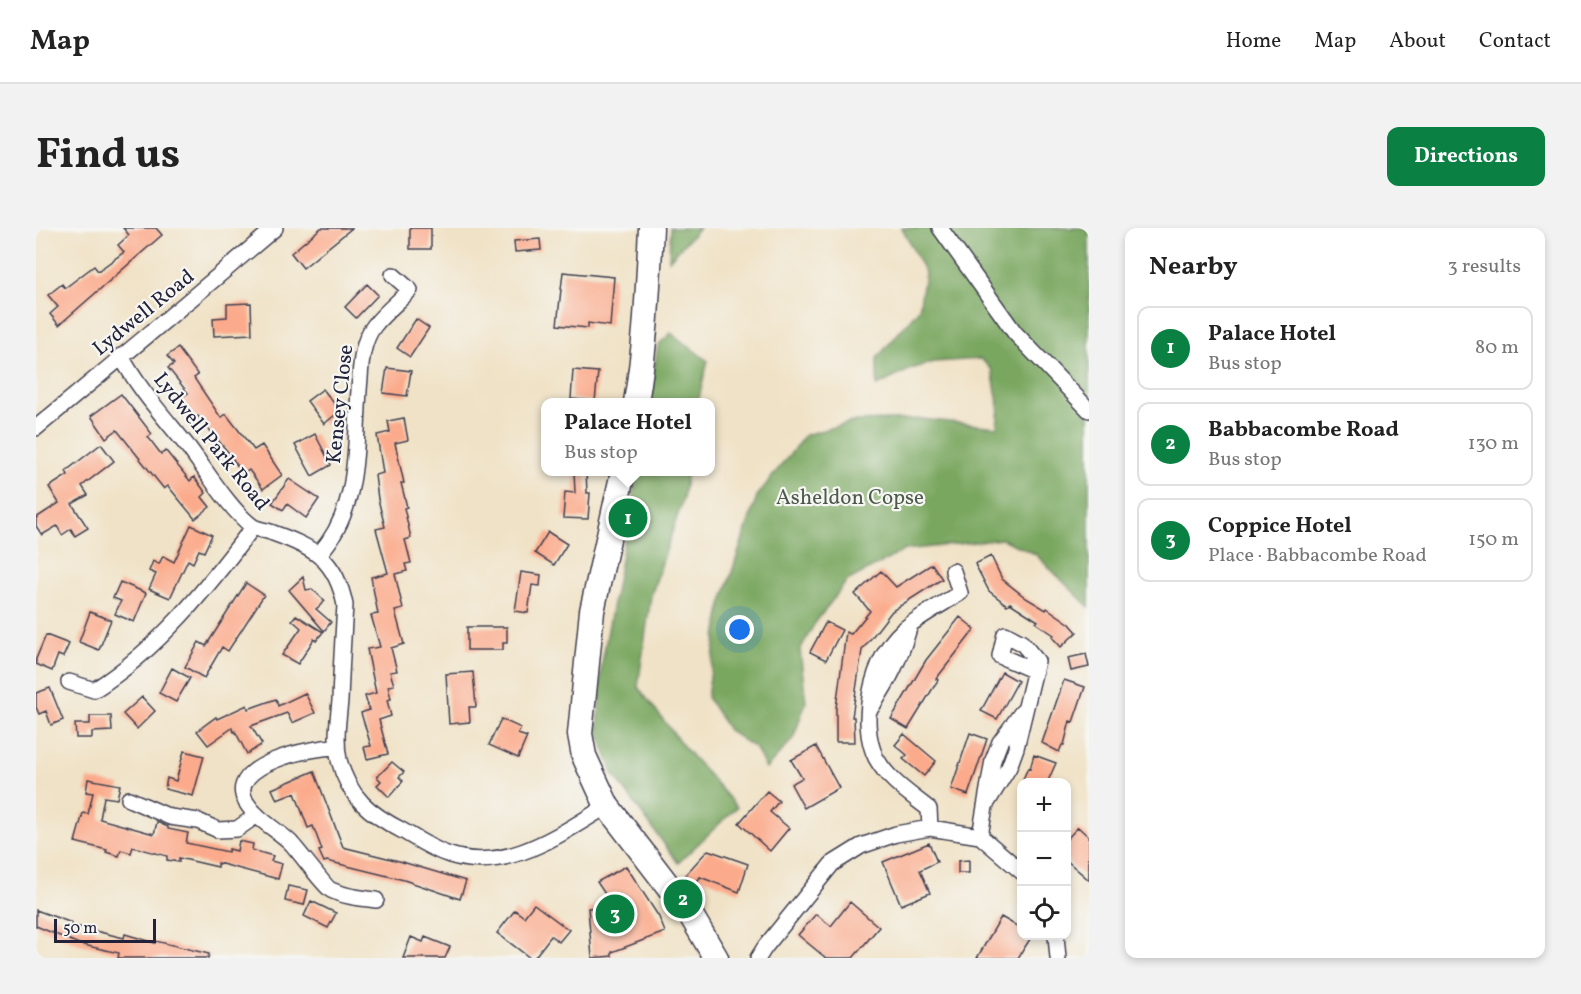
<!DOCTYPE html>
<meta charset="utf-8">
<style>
:root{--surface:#fff;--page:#f2f2f2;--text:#222;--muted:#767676;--line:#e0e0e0;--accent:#0b8043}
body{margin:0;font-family:Vollkorn,serif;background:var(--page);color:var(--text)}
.controls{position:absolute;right:18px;bottom:18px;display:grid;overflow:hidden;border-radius:12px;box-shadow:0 3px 9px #0003}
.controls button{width:54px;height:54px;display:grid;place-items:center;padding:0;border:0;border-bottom:2px solid var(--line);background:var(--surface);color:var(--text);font:30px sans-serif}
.scale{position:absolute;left:18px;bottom:15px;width:102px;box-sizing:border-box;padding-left:6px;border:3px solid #22223b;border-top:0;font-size:16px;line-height:21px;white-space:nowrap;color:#22223b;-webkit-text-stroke:4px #f6f6f2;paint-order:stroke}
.you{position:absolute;left:704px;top:402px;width:21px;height:21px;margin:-15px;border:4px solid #fff;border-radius:50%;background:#1a73e8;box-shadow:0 0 0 9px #1a73e833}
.badge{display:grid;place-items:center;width:39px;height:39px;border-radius:50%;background:var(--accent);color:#fff;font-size:20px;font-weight:700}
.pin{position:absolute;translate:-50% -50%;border:3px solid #fff;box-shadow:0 2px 6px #0006}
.popup{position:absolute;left:505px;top:170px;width:174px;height:78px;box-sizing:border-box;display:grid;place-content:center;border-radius:12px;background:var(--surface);filter:drop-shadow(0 2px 4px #0005);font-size:20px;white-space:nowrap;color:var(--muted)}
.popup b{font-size:22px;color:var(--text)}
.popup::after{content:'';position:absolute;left:50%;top:100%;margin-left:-12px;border:12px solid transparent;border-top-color:var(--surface)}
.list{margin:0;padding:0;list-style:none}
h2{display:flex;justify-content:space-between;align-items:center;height:78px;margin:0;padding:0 24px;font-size:26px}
h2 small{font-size:20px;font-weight:400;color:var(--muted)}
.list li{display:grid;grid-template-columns:39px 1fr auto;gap:18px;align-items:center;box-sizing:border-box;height:84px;margin:0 12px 12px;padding:0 12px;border:2px solid var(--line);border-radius:12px}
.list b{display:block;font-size:22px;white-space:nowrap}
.list p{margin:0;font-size:20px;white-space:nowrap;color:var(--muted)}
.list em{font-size:20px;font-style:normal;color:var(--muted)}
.icon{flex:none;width:33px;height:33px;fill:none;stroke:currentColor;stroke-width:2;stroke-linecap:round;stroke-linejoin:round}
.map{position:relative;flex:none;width:1053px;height:730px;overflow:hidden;border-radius:12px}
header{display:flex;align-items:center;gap:36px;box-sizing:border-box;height:84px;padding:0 30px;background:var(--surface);border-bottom:2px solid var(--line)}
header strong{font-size:28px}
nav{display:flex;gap:33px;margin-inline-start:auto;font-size:21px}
.intro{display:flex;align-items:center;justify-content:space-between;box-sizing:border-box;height:144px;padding:0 36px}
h1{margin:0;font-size:42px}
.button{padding:15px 27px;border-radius:12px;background:var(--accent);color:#fff;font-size:21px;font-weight:700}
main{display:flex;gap:36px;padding:0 36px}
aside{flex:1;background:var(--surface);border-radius:12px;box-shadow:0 3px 9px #0003}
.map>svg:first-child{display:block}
.forest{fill:#7aa760;stroke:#4e644e;stroke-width:1.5}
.building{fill:#fbab8c}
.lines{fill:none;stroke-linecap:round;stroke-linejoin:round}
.minor-casing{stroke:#413f50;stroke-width:18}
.primary-casing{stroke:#413f50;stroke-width:27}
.minor{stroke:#fff;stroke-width:15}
.primary{stroke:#fff;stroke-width:24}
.labels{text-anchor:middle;stroke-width:4.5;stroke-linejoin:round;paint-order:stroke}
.street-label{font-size:21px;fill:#22223b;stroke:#f6f6f2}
.park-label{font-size:21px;fill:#4c5a4c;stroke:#f6f6f2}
</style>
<header>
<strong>Map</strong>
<nav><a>Home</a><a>Map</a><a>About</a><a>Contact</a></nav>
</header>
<div class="intro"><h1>Find us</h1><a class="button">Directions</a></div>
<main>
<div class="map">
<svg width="1053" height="730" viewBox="0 0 1053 730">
<rect width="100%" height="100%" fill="#f6f6f2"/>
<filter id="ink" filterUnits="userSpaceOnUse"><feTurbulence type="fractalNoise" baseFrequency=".0167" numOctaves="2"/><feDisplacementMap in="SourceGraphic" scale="12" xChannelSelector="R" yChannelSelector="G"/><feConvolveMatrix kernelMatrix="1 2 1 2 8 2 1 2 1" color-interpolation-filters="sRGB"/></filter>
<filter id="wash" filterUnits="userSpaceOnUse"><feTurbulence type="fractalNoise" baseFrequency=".008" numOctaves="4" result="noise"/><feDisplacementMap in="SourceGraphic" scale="24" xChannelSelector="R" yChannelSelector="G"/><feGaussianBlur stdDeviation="1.35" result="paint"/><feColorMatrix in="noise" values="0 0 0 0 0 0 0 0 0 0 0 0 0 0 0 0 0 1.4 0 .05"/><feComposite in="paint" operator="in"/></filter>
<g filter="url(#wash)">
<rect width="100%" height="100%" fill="#f0e2c6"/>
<!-- forest -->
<path class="forest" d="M634,0H663L633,32Z
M866,0H1053V379L999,326L966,311L869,322L811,353L779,395L764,422L770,474L757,511L730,541L720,521L692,502L671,469L685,377L721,268L769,207L820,193L886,191L961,199L963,180L956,142L945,131L898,134L875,141L841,158V130L883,81L889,45Z
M635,105L672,133L662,174H613L622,117Z
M601,244H651L647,271L615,368L602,459L648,519L701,579L642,635L577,546L562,503L565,440Z"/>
<g id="blocks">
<!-- building -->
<path class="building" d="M87,0H120L126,7L23,97L14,86L22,79L12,67L26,56L29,60L58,38L62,43L88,24L82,17L93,7Z
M285,0H316L267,40L255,25Z
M374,0H395V21H374Z
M504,11L505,22L479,24L478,13Z
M527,44L578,49L574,98L552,95V100L521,97Z
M331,56L342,67L320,90L309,79Z
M215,75L216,106L178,108L177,90L191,89V76Z
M380,91L393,100L374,129L361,120Z
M142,120L162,147L158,150L185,190L190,186L218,222L226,217L246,247L227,261L213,242L207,246L192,224L162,188L158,191L144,170L152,165L132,140L138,136L131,128Z
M351,140L375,143L371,168L347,165Z
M537,142L562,144L559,173L535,171Z
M287,161L304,183L288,196L271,173Z
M85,166L116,206L112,209L125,226L130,223L154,253L158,249L170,265L166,269L174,279L159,291L132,258L128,261L81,202L70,210L55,188Z
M368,190L372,212L359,215L368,255H365L371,279L368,280L375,310L369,312L375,335L369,336L371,343L359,346L367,381L359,383L368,416L355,420L361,443L354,444L358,457L352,458L355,471L351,472L355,488L343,492L352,526L331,531L328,519L335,518L325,485L333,482L329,468L340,465L331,421L344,419L335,387L342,386L335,349L352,345L340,301L349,299L342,271L339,247L347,245L341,207L354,204L352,193Z
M279,206L295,237L276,248L259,217Z
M65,216L78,233L46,258L52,267L36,276L52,300L39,308L35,301L26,307L21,298L6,307L0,298V290L23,275L13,259L32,247L30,243Z
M538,243H550L551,265H554L552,291L527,290L529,264L539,265Z
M253,251L283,271L270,290L251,276L247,282L236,275Z
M155,297L176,307L168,324L163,322L157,335L152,332L134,370L113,361L120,346L113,343L117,333L123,336L127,328L138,334Z
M512,304L531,316L518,337L499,325Z
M955,328L966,351L990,370L1010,382L1011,380L1034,396L1041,404L1025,419L1016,409L1018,407L1000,395L1002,393L974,375L971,377L953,363L939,336Z
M896,336L906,351L856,383L826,422L816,489H818L819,514H800V480L810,404L815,406L834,383L819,366L845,343L860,359Z
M485,344L505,347L504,358L496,357L492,385L479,383Z
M267,349L270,362L276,361L289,373L280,381L295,394L288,403L253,362Z
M84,354L110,365L98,394L79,386L85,373L77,370Z
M210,355L228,367L192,423L186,419L168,450L149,439L163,414L170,418Z
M54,384L75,392L63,422L43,414Z
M260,387L287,404L280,413L278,411L262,436L246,427L265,400L256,392Z
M924,389L939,401L900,451L902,452L872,501L855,491L890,432Z
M790,394L806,402L790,432L774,424Z
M431,399H471V415H467V422H431Z
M10,407L33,416L27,429L22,427L16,443L0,436V431Z
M1050,426L1053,439L1035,443L1032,430Z
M136,440L154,450L140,474L123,465Z
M437,444L440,479H433L434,494L413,496L410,446Z
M966,444L982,453L961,491L945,483Z
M1028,452L1049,459L1037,494L1034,493L1028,517H1026L1023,524L1006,515Z
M14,460L27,492L15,497L10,483L3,486L0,479V465Z
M269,465L279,485L256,495L251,485L215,498L226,516L211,526L199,503L198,504L196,500L172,517L161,503L180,489L181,491L211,477L212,481L240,471L242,478Z
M106,469L119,483L101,501L87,486Z
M54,488H75L76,503L56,504V510H40L39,496H54Z
M465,491L485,500L482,506L491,509L482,530L453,517Z
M934,505L951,511L932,567L915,561Z
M868,506L900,533L888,548L867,531L871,527L859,517Z
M780,518L803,560L768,580L755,556L766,550L755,532Z
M148,523L168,528L157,568L129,561L131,550L140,553Z
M998,527L1020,535L1011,555H995L987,551L992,540L994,541Z
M356,534L368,544L363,549L367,553L353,569L341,557L345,553L341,549Z
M278,543L307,619L363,633L430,653L424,671L368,652L291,633L288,634L283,623L286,622L277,598L272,600L259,565L241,572L236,561Z
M52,551L84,557L81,571L68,569L64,591L118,606L121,594L123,595L132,599V601L152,605L150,615L192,624L193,621L201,623L203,613L217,616L216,622L237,628L235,633L246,636L242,651L182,635V639L143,630V634L131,632V628L97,619L95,625L85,622L83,628L70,624L71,622L39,614L47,585L52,586L57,565L50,564Z
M731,563L743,573L734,584L753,600L734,623L703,595Z
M1042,599L1053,609V652L1030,632V612Z
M893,615L901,634L884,642L894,665L865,677L847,634Z
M672,622L712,636L703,664L664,649L659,657L649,647Z
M933,632V645H922V633Z
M590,638L623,689L629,704L576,724V728L556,730L552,680L577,678L561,654Z
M252,658L272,662L268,677L249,673Z
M275,673L300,685L292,700L268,688Z
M814,674L843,699L817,730H790L762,707L780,686L795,698Z
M498,676L533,702L523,714L515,708L498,730H494L461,705L479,682L488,689Z
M0,682L36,695L35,697L88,710L89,706L119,715L120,713L173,726L172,730H82L83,725L43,716L0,698Z
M965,689L986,701V708H996L982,730H941Z
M375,709L387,714L389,709L414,719L409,730H367Z"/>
</g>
</g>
<g filter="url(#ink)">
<use href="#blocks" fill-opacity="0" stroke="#413f50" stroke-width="1.5"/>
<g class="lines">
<defs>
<path id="minor" d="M904,0L979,105L1053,182
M85,128C103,162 129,190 153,220C169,241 195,283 216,298C221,302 231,302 237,305C279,320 300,332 309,377C307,409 305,441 304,473C302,492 299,513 303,532C313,570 334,586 367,603C381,611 396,621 411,626C469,647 524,606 571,578
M0,200C80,134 160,67 239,0
M283,326C327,278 318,210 324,150C325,133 327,112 338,98C348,85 362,74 374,62L357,47
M33,454L58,462C123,421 171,360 217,299
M835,480C854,451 864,431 874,397
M301,519C278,519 188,536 210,574C220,591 240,601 254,614C262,622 290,660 295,662C309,669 325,670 340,672
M93,571L134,589L162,593L182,602L201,601L221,587
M949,578L973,539L980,520L1001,433L986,415L969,406L964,428L999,443
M894,600L893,581C874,566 852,552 840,530C822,494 836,430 866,403C883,388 905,377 924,365L917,343
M944,608L957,532L964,514L986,484
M1020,708L1022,730
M722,730L729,719L796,636L825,618L860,606L894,600L944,608L986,644"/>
<path id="primary" d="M600,174C610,117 612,58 615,0
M587,244L556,383L544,506L548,528L571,578L656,689L680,730"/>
</defs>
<!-- minor casing -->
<use href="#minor" class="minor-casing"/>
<!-- primary casing -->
<use href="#primary" class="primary-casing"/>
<!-- minor -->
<use href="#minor" class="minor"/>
<!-- primary -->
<use href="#primary" class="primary"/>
</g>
</g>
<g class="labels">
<!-- street labels -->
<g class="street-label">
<text transform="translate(107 84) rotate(-39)" y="7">Lydwell Road</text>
<text transform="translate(303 176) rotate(-84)" y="7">Kensey Close</text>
<text transform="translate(176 213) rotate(51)" y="7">Lydwell Park Road</text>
</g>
<!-- park labels -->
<g class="park-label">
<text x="814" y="276">Asheldon Copse</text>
</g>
</g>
</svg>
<div class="controls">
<button>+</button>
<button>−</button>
<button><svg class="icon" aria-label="locate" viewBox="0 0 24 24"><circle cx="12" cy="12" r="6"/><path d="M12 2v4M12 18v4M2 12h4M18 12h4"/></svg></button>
</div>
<div class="scale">50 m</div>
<div class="you"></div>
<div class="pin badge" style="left:592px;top:290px">1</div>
<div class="popup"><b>Palace Hotel</b>Bus stop</div>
<div class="pin badge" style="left:647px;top:671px">2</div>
<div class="pin badge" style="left:579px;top:686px">3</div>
</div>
<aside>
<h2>Nearby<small>3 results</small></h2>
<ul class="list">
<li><span class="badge">1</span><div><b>Palace Hotel</b><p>Bus stop</p></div><em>80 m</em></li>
<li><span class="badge">2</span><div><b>Babbacombe Road</b><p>Bus stop</p></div><em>130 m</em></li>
<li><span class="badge">3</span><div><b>Coppice Hotel</b><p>Place · Babbacombe Road</p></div><em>150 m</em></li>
</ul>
</aside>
</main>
